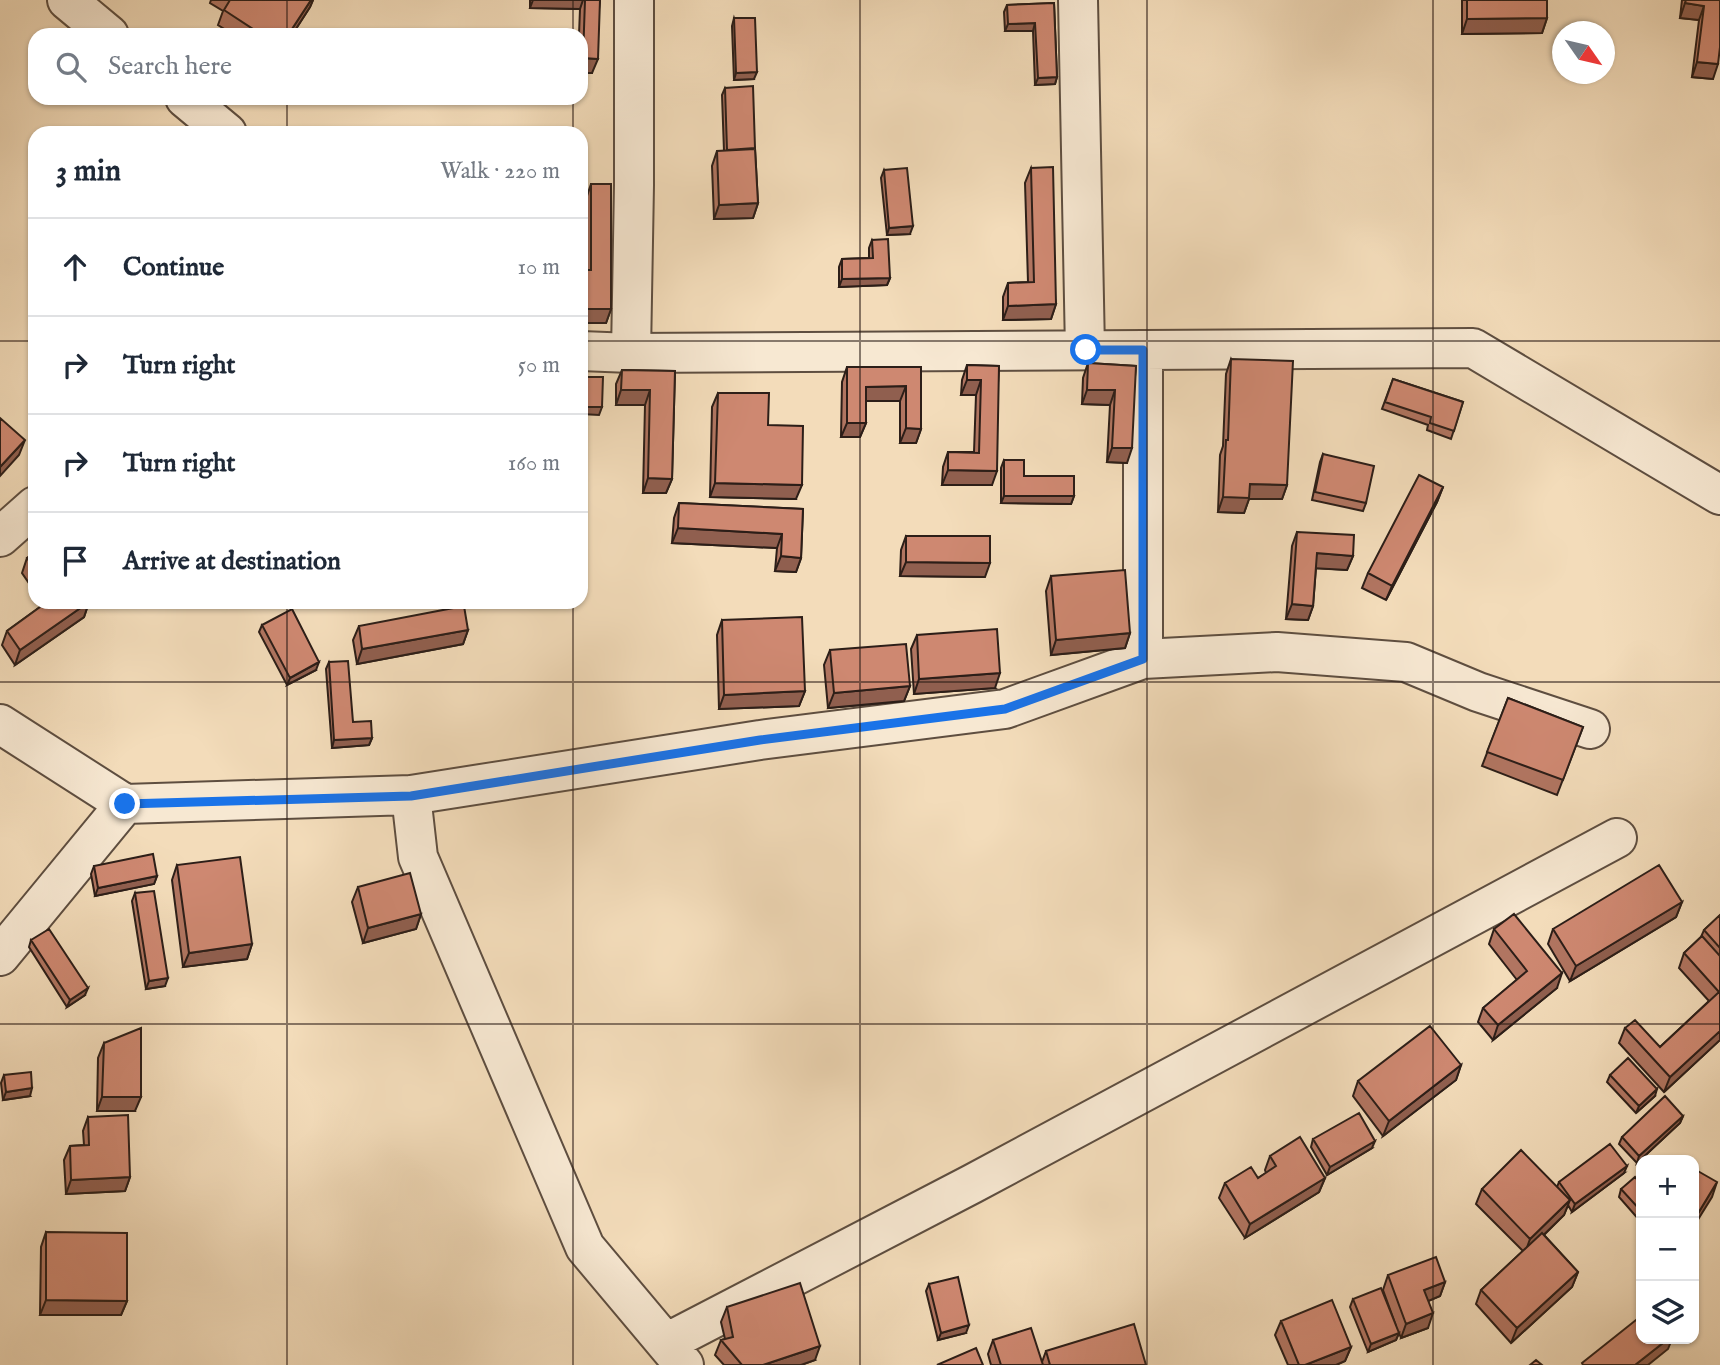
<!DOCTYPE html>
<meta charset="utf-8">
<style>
:root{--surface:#fff;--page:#f6f6f7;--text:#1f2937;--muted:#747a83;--line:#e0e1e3}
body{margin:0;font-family:"IM FELL English",serif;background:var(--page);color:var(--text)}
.controls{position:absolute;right:21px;bottom:21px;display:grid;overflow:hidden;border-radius:14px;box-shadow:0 2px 5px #0004}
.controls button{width:63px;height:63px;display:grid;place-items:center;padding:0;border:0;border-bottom:2px solid var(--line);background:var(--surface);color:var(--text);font:35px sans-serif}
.compass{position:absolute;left:1552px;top:21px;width:63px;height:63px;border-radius:50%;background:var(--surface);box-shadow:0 2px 5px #0004;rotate:124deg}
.stop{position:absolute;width:21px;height:21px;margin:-16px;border:5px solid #1a73e8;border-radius:50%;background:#fff}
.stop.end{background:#1a73e8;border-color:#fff;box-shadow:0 2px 7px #0008}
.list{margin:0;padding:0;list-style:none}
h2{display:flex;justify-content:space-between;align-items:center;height:91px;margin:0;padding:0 28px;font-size:30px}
h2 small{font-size:23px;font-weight:400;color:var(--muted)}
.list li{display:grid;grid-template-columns:46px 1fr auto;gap:21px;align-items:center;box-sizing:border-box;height:98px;padding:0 28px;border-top:2px solid var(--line)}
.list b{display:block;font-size:26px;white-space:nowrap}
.list em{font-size:23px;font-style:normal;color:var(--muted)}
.icon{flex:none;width:38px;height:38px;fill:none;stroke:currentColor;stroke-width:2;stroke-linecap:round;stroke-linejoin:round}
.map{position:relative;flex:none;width:1720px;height:1365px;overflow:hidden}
.search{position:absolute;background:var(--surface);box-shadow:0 2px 5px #0004;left:28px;top:28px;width:560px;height:77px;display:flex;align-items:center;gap:18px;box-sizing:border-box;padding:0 24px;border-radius:21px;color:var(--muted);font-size:26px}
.panel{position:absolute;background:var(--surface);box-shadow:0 2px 5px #0004;left:28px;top:126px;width:560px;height:483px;border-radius:21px}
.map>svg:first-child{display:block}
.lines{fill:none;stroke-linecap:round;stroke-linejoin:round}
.street-casing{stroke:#5e4e40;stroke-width:42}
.street{stroke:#f7e8d2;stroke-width:38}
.wall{fill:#b17561;stroke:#2c1e18;stroke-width:2}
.shaded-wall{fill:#905f4f;stroke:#2c1e18;stroke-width:2}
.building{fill:#ce8871;stroke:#2c1e18;stroke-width:2}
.route{stroke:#1a73e8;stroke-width:9}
.grid{fill:none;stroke:#2c1e18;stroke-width:2;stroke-opacity:0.55}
</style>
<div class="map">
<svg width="1720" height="1365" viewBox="0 0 1720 1365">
<rect width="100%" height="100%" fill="#f3dcba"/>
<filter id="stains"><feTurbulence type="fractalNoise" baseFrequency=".00286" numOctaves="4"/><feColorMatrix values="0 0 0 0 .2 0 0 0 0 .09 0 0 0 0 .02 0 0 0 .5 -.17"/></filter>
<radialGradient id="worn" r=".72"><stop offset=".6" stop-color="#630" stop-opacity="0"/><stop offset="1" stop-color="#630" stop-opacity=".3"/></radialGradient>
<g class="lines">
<defs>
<path id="street" d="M67,0L109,35
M1078,0L1085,350
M185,98L227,133
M581,351L631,353L1473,348L1720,495
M631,353L634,185V0
M0,537L35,506
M1143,659V350
M0,724L125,804L411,795L760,740L1005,709L1143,659L1277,652L1406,662L1478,692L1590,729
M411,795L418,857L585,1247L684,1365
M0,956L125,804
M666,1343L972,1184L1617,838"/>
</defs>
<!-- street casing -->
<use href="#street" class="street-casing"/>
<!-- street -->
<use href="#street" class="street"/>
</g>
<!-- wall -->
<path class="wall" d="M211,0H313L310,7L292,35H234L218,25L223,11L210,3Z
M530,0H600L592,73H581V35H579L580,9L530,8Z
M1462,0H1547V18L1542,33L1462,34Z
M1682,0H1720L1713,79L1692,77L1699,20L1680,18Z
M1054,3L1057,77L1055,84L1035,85L1033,31H1005L1004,12L1007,5Z
M734,18L754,79L734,80L732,26Z
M725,88L755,148L758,203L753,218L714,219L712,166L717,151H724L722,95Z
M1031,168L1056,304L1051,319L1003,320V297L1008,283L1028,282L1025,183Z
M884,170L910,234L887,235L881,178Z
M591,184L611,309L606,323H581V270H586V199Z
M872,240L890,278L887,285L839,287V267L842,259L869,258V248Z
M1231,359L1287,485L1282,499H1249L1244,513L1218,512L1220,455L1223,446L1226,374Z
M1088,363L1136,366L1127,463L1107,462L1110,405L1082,404L1083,378Z
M967,365L999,366L992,485H942L943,467L948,452H974L976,395H961L962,380Z
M847,367H921V429L916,443H900V401H866V423L860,437H841L842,382Z
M622,370L675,371L672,479L666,493H643L645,405H616V384Z
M1393,379L1463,402L1451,439L1427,430L1428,425L1382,409Z
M718,393L768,425L796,499L710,497L712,407Z
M1323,454L1366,503L1363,511L1312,500L1320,462Z
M1004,460L1024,476L1074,496L1071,504L1001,503V468Z
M1443,487L1437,502L1386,600L1362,588L1368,573Z
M679,503L803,509L801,558L796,572L775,571L777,548L672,543L674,518Z
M1297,532L1353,556L1347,570L1316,568L1313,606L1308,620L1286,619L1292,546Z
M906,536L985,577L900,576L901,550Z
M35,553V592L22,573L27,558Z
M1051,576L1130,633L1125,648L1051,655L1046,591Z
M42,602H89L84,617L15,665L2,645L7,631L44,604Z
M722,620L805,691L799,706L719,709L717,635Z
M262,625L316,670L287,685L259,632Z
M359,626L468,630L463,644L357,664L353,640Z
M917,635L995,688L914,694L911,649Z
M830,650L910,686L904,701L828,708L824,665Z
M329,662L353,722L372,738L369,745L332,748L326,669Z
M1508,698L1583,727L1557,795L1482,766Z
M177,865L252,944L247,959L183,967L172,880Z
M94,866L157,876L154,884L95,896L91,874Z
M358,887L421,914L416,929L363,943L352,902Z
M135,893L165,986L146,989L132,901Z
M1682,902L1676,917L1570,981L1548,944L1553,929Z
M1720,915V1040L1664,1092L1619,1043L1625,1028L1660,1047L1709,1001L1679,968L1684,953L1701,937L1704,930Z
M1494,929L1557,988L1493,1040L1478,1022L1483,1008L1517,980L1489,944Z
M31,940L85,995L67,1007L29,947Z
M104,1043L135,1111H97L98,1058Z
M1461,1065L1456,1080L1383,1136L1353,1096L1358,1081Z
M4,1075L30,1096L3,1100L1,1083Z
M1610,1075L1655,1096L1636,1113L1607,1082Z
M1683,1116L1680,1123L1637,1163L1619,1144L1622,1137Z
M88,1117L130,1177L125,1191L66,1194L64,1160L70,1146L84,1145L83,1131Z
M1313,1139L1372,1148L1327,1175L1311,1147Z
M1270,1156L1325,1178L1319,1192L1245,1238L1219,1198L1225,1183L1258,1178L1266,1173L1265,1170Z
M1624,1173L1572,1212L1568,1205L1564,1215L1544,1235L1578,1272L1572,1287L1511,1343L1476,1304L1481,1290L1523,1251L1476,1204L1482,1189L1557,1187L1559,1182Z
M1641,1184V1222L1619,1197L1621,1189Z
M46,1232L127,1301L121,1315H40L41,1247Z
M1388,1275L1445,1282L1440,1296L1428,1301V1328L1401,1338L1399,1333L1396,1340L1368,1352L1350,1307L1353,1299L1395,1323L1383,1290Z
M929,1284L966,1333L938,1340L926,1291Z
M727,1307L815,1360L801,1365H724L715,1355L721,1340L725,1339L721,1322Z
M1281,1321L1351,1347L1345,1361L1336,1365H1288L1275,1335Z
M993,1340L1042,1362L1046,1351L1146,1365H991L988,1354Z"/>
<!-- shaded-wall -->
<path class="shaded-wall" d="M311,0H313L310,7L292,35H288Z
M533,0H583L580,9L530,8Z
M1685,3L1704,6L1699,20L1680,18Z
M1547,18L1542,33L1462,34L1467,19Z
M1035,23L1033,31H1005L1008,24Z
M583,58L598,59L592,73H581V63Z
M1697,62L1718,64L1713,79L1692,77Z
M757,72L754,79L734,80L736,73Z
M1057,77L1055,84L1035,85L1038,78Z
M758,203L753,218L714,219L719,205Z
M913,226L910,234L887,235L889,228Z
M890,278L887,285L839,287L842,279Z
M1056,304L1051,319L1003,320L1008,306Z
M581,309H611L606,323H581Z
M967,380H981L976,395H961Z
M906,386L900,401H861L866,387Z
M621,390H650L645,405H616Z
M1087,390H1115L1110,405L1082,404Z
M581,407H602L599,415L581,414Z
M847,423H866L860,437H841Z
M906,428L921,429L916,443H900Z
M25,440L19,455L0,476V467Z
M1112,448H1132L1127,463L1107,462Z
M948,470L997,471L992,485H942Z
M648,478L672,479L666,493H643Z
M715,483L802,485L796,499L710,497Z
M1250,484L1287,485L1282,499H1249L1244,513L1218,512L1223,497Z
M1443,487L1437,502L1386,600L1392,586Z
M1004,496H1074L1071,504L1001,503Z
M678,528L782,534L777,548L672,543Z
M1317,553L1353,556L1347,570L1311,568Z
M781,556L801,558L796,572L775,571Z
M906,562L990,563L985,577L900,576Z
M89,602L84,617L15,665L20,650Z
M1292,604L1313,606L1308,620L1286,619Z
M468,630L463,644L357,664L362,649Z
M1130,633L1125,648L1051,655L1056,640Z
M319,662L316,670L287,685L290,678Z
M1000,673L995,688L914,694L919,679Z
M910,686L904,701L828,708L834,693Z
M805,691L799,706L719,709L724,695Z
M372,738L369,745L332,748L334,740Z
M157,876L154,884L95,896L98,888Z
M1682,902L1676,917L1570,981L1576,966Z
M421,914L416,929L363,943L368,928Z
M252,944L247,959L183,967L189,953Z
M1562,973L1557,988L1493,1040L1498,1025Z
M168,978L165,986L146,989L149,981Z
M88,988L85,995L67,1007L70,1000Z
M1720,1031V1040L1664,1092L1670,1077Z
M1461,1065L1456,1080L1383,1136L1389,1121Z
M32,1088L30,1096L3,1100L6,1092Z
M1657,1089L1655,1096L1636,1113L1639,1106Z
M102,1097H141L135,1111H97Z
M1683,1116L1680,1123L1637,1163L1639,1156Z
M1375,1141L1372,1148L1327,1175L1330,1167Z
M1627,1166L1624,1173L1572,1212L1575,1204Z
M130,1177L125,1191L66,1194L71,1180Z
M1325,1178L1319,1192L1245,1238L1250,1224Z
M1717,1182L1712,1197L1694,1226V1220Z
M1570,1200L1564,1215L1525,1253L1530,1239Z
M1578,1272L1572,1287L1511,1343L1517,1328Z
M1445,1282L1440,1296L1419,1305L1424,1290Z
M46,1300L127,1301L121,1315H40Z
M1433,1313L1428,1328L1401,1338L1406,1324Z
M969,1325L966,1333L938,1340L941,1333Z
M1399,1333L1396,1340L1368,1352L1371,1344Z
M1668,1339H1672L1668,1349L1648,1365H1635Z
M820,1346L815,1360L801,1365H763Z
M1351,1347L1345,1361L1336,1365H1305Z"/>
<!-- building -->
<path class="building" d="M230,0H311L288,35H262L224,10Z
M585,0H600L598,59L583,58Z
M1467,0H1547V18L1467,19Z
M1686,0H1720V47L1718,64L1697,62L1704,6L1685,3Z
M1054,3L1057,77L1038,78L1035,23L1008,24L1007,5Z
M734,18H755L757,72L736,73Z
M753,86L755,148L727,150L725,88Z
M755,149L758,203L719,205L717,151Z
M1053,167L1056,304L1008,306V283L1034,282L1031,168Z
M907,168L913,226L889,228L884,170Z
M591,184H611V309H581V270H591Z
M888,239L890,278L842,279V259L873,258L872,240Z
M1231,359L1293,361L1287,485L1250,484L1249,498L1223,497L1226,440H1228Z
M1088,363L1136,366L1132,448H1112L1115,390H1087Z
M967,365L999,366L997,471L948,470V452L979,453L981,380H967Z
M847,367H921V429L906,428V386L866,387V423H847Z
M622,370L675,371L672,479L648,478L650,390H621Z
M581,377H603L602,407H581Z
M1393,379L1463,402L1454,431L1430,423L1431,417L1385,402Z
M718,393H769L768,425L803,426L802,485L715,483Z
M0,418L25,440L0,467Z
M1323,454L1374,466L1366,503L1315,492Z
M1004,460H1024V476H1074V496H1004Z
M1419,475L1443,487L1392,586L1368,573Z
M679,503L803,509L801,558L781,556L782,534L678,528Z
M1297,532L1354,535L1353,556L1317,553L1313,606L1292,604Z
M906,536H990V563L906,562Z
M35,553V569L27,558Z
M1125,570L1130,633L1056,640L1051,576Z
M47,602H89L20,650L7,631Z
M464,606L468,630L362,649L359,626Z
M292,609L319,662L290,678L262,625Z
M802,617L805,691L724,695L722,620Z
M997,629L1000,673L919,679L917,635Z
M906,644L910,686L834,693L830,650Z
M348,661L353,722L371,721L372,738L334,740L329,662Z
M1508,698L1583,727L1563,780L1487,752Z
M153,854L157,876L98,888L94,866Z
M240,857L252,944L189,953L177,865Z
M1659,865L1682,902L1576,966L1553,929Z
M410,873L421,914L368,928L358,887Z
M154,891L168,978L149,981L135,893Z
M1514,914L1562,973L1498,1025L1483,1008L1527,971L1494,929Z
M1720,915V948L1704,930Z
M49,929L88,988L70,1000L31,940Z
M1702,936L1720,956V1031L1670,1077L1625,1028L1635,1020L1660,1047L1719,992L1684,953Z
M1430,1026L1461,1065L1389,1121L1358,1081Z
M141,1028V1097H102L104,1043Z
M1628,1058L1657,1089L1639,1106L1610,1075Z
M31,1072L32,1088L6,1092L4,1075Z
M1665,1096L1683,1116L1639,1156L1622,1137Z
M1359,1113L1375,1141L1330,1167L1313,1139Z
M128,1115L130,1177L71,1180L70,1146L89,1145L88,1117Z
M1300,1137L1325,1178L1250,1224L1225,1183L1251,1167L1258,1178L1276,1166L1270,1156Z
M1610,1144L1627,1166L1575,1204L1559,1182Z
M1521,1150L1570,1200L1530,1239L1482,1189Z
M1696,1170L1717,1182L1694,1220V1173Z
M1635,1177L1641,1184V1211L1621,1189Z
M46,1232L127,1233V1301L46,1300Z
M1542,1233L1578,1272L1517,1328L1481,1290Z
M1436,1257L1445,1282L1424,1290L1433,1313L1406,1324L1388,1275Z
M958,1277L969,1325L941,1333L929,1284Z
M800,1283L820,1346L763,1365H742L721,1340L733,1337L727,1307Z
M1381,1288L1399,1333L1371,1344L1353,1299Z
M1332,1300L1351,1347L1305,1365H1299L1281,1321Z
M1641,1316V1339H1668L1635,1365H1583L1582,1363Z
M1134,1324L1146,1365H1050L1046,1351Z
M1031,1328L1043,1365H1001L993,1340Z
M976,1348L983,1365H937Z
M1536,1360L1542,1365H1530Z"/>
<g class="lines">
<!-- route -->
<path class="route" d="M125,804L411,796L760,740L1005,709L1143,659V350H1086"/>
</g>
<!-- grid -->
<path class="grid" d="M287,0V35M573,0V35M860,0V1365M1147,0V1365M1433,0V1365M287,98V133M573,98V133M0,341H35M581,341H1720M287,602V1365M573,602V1365M0,682H1720M0,1024H1720"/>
<rect width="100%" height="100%" filter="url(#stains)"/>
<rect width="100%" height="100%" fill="url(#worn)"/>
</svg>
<div class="controls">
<button>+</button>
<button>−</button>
<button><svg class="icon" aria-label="layers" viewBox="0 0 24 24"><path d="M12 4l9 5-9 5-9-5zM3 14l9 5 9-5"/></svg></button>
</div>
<svg class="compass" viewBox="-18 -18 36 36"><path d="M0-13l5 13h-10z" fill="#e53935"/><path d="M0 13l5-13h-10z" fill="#747a83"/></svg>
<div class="stop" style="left:1086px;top:350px"></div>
<div class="stop end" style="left:125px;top:804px"></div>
<div class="search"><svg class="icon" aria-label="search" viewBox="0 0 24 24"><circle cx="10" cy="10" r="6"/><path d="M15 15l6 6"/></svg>Search here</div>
<section class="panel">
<h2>3 min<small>Walk · 220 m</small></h2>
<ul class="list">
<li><svg class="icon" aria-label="ahead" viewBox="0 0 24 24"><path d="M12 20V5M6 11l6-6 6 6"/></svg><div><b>Continue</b></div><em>10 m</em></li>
<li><svg class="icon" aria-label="right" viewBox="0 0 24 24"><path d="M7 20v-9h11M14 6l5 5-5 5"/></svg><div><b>Turn right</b></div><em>50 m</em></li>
<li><svg class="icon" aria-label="right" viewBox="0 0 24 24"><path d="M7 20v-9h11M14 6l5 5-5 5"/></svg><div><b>Turn right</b></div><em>160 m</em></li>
<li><svg class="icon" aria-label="arrive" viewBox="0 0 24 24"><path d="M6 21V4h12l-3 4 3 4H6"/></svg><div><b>Arrive at destination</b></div></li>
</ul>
</section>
</div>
